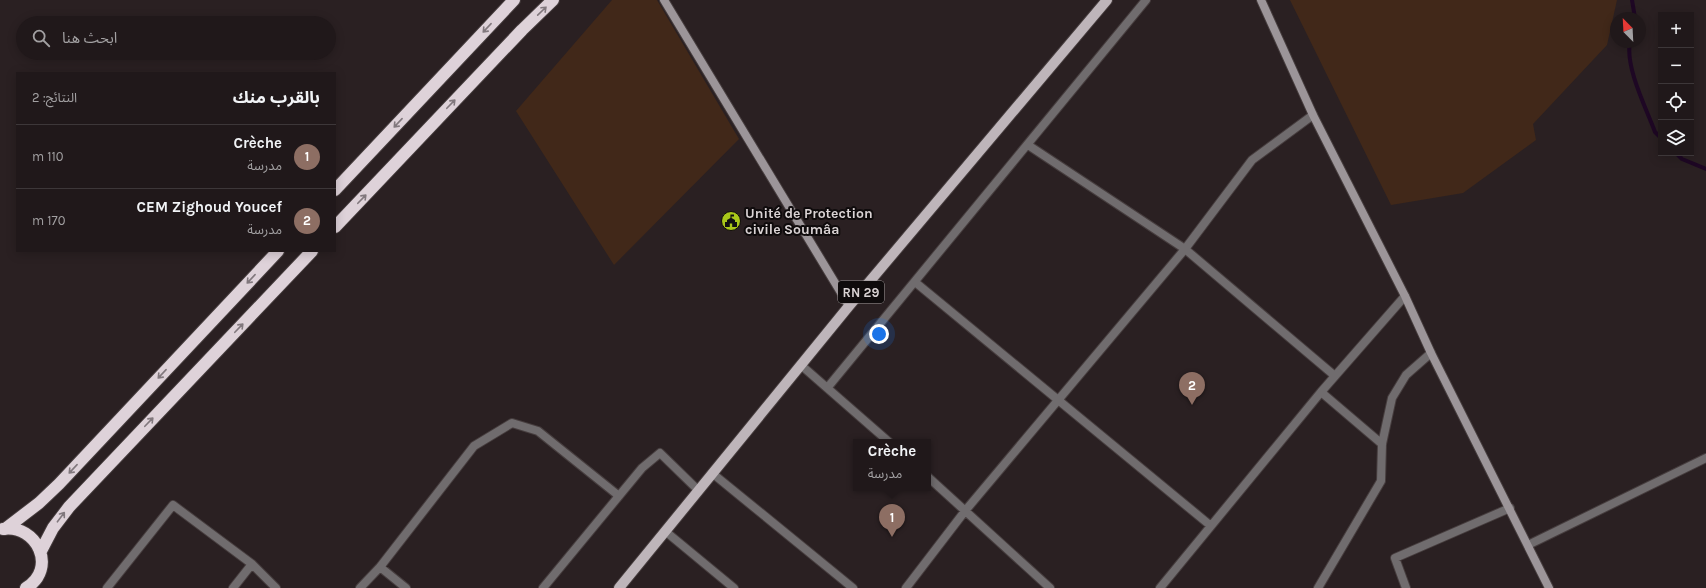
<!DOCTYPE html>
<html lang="ar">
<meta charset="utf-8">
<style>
:root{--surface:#20181a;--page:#282123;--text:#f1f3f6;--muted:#a2a0a2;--line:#3d3739;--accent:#0b8043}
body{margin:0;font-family:Karla,"Noto Sans Arabic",sans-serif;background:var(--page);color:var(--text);direction:rtl}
.controls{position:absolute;right:12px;top:12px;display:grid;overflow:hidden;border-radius:0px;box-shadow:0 2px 10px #0003}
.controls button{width:36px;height:36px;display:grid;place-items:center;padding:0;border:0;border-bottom:1px solid var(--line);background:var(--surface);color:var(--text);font:20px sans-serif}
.compass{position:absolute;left:1610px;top:12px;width:36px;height:36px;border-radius:50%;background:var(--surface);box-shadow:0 2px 10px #0003;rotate:336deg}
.you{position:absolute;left:879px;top:334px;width:14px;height:14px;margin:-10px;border:3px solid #fff;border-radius:50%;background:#1a73e8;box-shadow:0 0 0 6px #1a73e833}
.badge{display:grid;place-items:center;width:26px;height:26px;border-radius:50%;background:var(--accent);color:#fff;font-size:13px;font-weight:700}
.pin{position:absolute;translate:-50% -33px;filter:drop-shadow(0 1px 2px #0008)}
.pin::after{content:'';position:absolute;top:21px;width:14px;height:12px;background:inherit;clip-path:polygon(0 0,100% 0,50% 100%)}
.popup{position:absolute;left:853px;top:439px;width:78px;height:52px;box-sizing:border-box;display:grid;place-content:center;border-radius:0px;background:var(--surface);filter:drop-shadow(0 1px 3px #0005);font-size:13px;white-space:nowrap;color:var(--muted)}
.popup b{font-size:15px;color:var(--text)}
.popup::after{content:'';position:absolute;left:50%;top:100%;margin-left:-8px;border:8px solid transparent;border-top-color:var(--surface)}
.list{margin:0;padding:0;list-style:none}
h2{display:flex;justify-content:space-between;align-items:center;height:52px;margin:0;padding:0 16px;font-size:17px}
h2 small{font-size:13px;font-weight:400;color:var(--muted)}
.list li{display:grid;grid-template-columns:26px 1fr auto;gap:12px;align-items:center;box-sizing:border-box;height:64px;padding:0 16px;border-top:1px solid var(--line)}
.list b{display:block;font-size:15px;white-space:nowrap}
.list p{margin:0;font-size:13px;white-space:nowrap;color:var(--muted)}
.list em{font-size:13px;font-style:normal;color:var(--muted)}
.icon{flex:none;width:22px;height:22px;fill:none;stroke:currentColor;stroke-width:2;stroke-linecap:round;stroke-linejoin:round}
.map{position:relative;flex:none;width:1706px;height:588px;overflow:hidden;direction:ltr}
.search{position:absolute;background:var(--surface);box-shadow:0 2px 10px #0003;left:16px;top:16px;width:320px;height:44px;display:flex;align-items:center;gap:10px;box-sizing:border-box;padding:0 14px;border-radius:22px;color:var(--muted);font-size:15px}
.panel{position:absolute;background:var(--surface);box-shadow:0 2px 10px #0003;left:16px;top:72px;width:320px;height:180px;border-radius:0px;direction:rtl}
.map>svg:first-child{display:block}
.green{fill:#412819}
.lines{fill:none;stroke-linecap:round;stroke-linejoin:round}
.stream{stroke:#1e0724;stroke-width:4}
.street-casing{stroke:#463d3e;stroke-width:10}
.secondary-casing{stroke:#463d3e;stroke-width:10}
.primary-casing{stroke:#463d3e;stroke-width:12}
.highway-casing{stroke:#463d3e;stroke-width:14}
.street{stroke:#706c6e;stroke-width:8}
.secondary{stroke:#9c9599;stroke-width:8}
.primary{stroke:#beb5ba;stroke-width:10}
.highway{stroke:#ded2d9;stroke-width:12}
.oneway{stroke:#81787d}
.labels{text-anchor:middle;stroke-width:4;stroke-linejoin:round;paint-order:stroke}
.shield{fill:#0f0b0c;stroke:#9d9798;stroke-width:1}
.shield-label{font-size:13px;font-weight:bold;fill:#dad3d4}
.poi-label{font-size:14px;font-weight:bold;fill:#dad3d4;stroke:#0f0b0c;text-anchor:start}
</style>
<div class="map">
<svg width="1706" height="588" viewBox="0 0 1706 588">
<rect width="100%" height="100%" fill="#2a2022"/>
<!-- green -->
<path class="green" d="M612,0H657L739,139L614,265L516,111Z
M1290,0H1617L1607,45L1533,124L1536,140L1463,193L1391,205Z"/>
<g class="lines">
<!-- stream -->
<path class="stream" d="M1632,0L1635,18
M1630,42C1625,67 1646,108 1655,132L1661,138
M1676,153L1682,159L1706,169"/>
<defs>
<path id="street" d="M1028,145L1185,249L1335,376
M915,282L1211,526
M802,366L889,442
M828,387L1146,0
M1321,392L1382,444
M712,473L853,588
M928,477L1050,588
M665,531L734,588
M1528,545L1706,458
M107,588L173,505L252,564L276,588
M233,588L252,564
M360,588L380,567
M406,588L380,567L474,446L512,423L538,431L619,496
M543,588L642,468L660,453L698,490
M906,588L965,511L1185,249L1252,160L1313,115
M1160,588L1321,392L1405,296
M1318,588L1381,481L1382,444L1392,398L1406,375L1431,353
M1406,588L1395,558L1510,508"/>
<path id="secondary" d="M664,0L849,306
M1261,0L1313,115L1405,296L1431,353L1549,588"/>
<path id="primary" d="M619,588L849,306L1107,0"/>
<path id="highway" d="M335,190L514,0
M335,227L522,30L553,0
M3,529C37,524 58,569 26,588
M5,529L39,503L59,484L278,251
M41,551L53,528L69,507L312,251"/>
</defs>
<!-- street casing -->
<use href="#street" class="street-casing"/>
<!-- secondary casing -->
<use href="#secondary" class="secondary-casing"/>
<!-- primary casing -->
<use href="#primary" class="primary-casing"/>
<!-- highway casing -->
<use href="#highway" class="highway-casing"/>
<!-- street -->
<use href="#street" class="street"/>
<!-- secondary -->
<use href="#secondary" class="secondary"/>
<!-- primary -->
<use href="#primary" class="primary"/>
<!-- highway -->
<use href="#highway" class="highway"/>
</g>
<!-- one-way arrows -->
<defs><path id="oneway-shaft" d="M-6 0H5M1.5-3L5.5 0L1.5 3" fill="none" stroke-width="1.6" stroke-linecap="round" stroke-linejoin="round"/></defs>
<g class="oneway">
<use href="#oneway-shaft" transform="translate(542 11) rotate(-44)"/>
<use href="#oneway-shaft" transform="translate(487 28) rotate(133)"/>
<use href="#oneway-shaft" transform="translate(451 104) rotate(-46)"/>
<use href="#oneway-shaft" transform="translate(398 123) rotate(133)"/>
<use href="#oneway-shaft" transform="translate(362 199) rotate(-46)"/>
<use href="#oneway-shaft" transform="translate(251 279) rotate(133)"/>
<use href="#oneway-shaft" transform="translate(239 328) rotate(-46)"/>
<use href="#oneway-shaft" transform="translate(162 374) rotate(133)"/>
<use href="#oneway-shaft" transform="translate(149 422) rotate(-46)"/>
<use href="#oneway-shaft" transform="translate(73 469) rotate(133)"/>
<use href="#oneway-shaft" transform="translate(61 517) rotate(-53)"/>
</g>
<!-- icons -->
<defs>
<symbol id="civic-disc" viewBox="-11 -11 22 22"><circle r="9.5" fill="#a9c71a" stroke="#0f0b0c"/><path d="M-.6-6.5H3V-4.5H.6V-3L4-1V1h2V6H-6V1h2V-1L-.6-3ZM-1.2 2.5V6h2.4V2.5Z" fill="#111"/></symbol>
</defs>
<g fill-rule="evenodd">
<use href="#civic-disc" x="720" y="210" width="22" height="22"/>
</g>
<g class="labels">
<!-- shield labels -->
<rect class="shield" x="838" y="281" width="46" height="22" rx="3"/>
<g class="shield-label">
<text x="861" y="297">RN 29</text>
</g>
<!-- poi labels -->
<g class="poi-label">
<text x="745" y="218">Unité de Protection<tspan x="745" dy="16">civile Soumâa</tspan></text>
</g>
</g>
</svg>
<div class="controls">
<button>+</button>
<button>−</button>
<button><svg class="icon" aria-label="locate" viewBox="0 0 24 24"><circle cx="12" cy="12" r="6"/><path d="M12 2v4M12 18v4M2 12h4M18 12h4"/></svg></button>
<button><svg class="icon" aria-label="layers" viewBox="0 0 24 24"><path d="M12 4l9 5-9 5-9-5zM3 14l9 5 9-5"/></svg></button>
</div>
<svg class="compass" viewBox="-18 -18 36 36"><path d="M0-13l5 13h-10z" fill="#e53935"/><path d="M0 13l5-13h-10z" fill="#a2a0a2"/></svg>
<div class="you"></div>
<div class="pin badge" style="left:892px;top:537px;background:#8d6e63">1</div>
<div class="popup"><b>Crèche</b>مدرسة</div>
<div class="pin badge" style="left:1192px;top:405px;background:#8d6e63">2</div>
<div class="search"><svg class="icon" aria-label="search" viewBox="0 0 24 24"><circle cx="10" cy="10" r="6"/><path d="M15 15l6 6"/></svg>ابحث هنا</div>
<section class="panel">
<h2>بالقرب منك<small>النتائج: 2</small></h2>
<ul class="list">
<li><span class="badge" style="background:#8d6e63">1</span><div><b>Crèche</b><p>مدرسة</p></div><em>110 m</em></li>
<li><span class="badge" style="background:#8d6e63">2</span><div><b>CEM Zighoud Youcef</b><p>مدرسة</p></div><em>170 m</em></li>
</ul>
</section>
</div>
